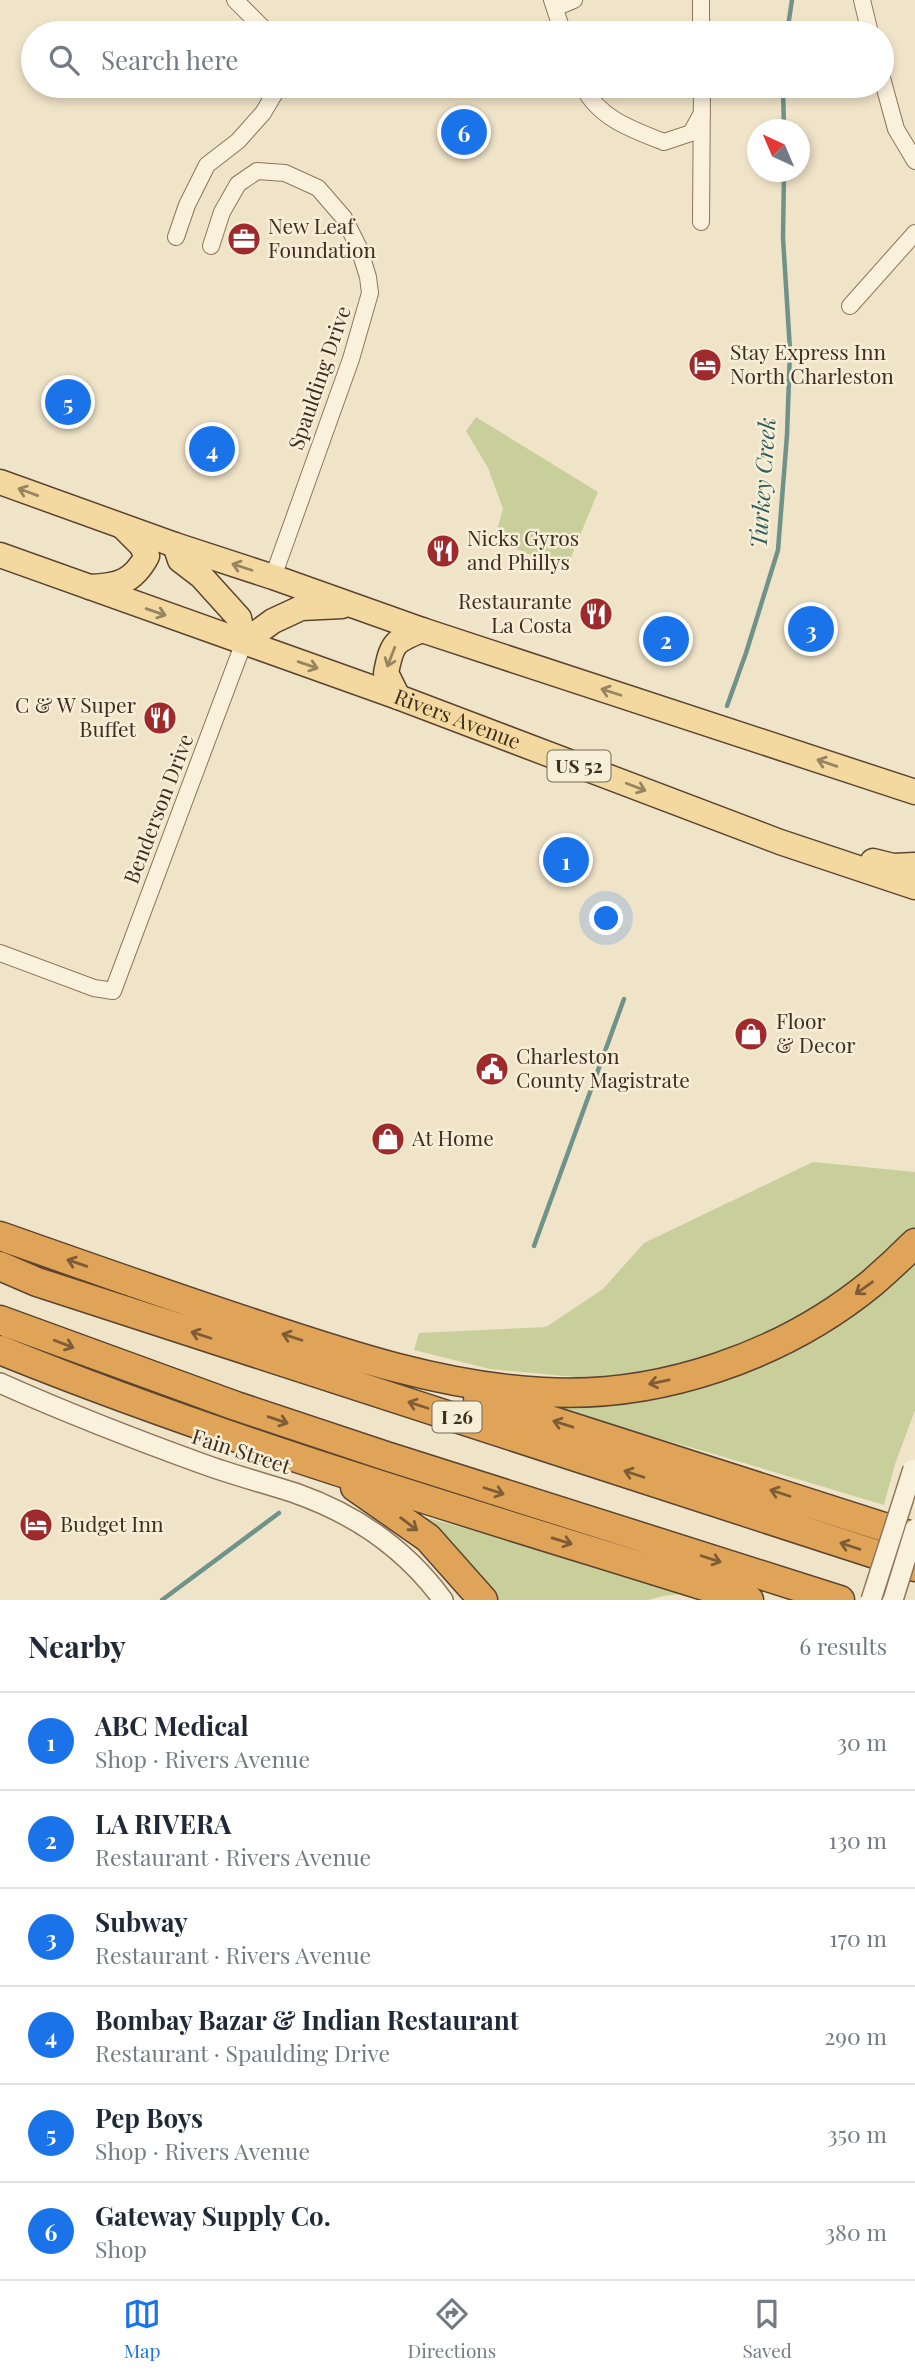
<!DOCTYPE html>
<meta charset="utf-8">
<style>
:root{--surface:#fff;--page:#f6f6f7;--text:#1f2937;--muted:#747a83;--line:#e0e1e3;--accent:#1a73e8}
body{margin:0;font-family:"Playfair Display",serif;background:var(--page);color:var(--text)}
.compass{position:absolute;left:747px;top:119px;width:63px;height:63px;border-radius:50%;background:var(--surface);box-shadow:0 4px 10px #0003;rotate:316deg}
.you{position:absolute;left:607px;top:919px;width:24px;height:24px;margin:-18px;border:5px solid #fff;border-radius:50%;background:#1a73e8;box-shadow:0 0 0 10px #1a73e833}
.badge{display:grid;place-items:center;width:46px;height:46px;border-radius:50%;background:var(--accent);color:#fff;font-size:23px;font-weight:700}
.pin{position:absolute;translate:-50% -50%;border:4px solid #fff;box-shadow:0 2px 7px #0006}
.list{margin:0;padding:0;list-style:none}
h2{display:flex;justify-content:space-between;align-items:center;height:91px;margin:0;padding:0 28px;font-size:30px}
h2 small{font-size:23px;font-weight:400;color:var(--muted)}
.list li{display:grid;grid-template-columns:46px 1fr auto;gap:21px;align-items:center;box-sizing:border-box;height:98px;padding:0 28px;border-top:2px solid var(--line)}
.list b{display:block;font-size:26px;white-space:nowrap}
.list p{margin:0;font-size:23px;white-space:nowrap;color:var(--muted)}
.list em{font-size:23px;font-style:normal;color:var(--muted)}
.icon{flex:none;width:38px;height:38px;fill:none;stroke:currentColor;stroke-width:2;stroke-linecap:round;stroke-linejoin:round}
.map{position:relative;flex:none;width:915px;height:1600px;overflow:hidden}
.search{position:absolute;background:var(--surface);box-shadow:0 4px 10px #0003;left:21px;right:21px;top:21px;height:77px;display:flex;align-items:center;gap:18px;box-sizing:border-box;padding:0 24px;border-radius:38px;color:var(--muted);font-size:26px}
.sheet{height:679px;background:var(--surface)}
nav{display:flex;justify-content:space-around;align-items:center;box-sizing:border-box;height:98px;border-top:2px solid var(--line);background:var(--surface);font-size:19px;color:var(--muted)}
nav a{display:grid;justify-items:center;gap:4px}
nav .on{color:var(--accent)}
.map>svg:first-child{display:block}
.green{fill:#c9cf9b}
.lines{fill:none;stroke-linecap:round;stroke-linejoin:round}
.stream{stroke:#6f938a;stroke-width:4.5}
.minor-casing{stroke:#8d765c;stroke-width:18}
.tertiary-casing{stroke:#8d765c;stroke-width:22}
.primary-casing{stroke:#5b4430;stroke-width:27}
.motorway-casing{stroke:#5b4430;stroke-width:31}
.minor{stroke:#faf1dc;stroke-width:16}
.tertiary{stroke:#faf1dc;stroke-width:19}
.primary{stroke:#f3d9a0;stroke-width:24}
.motorway{stroke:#e0a458;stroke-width:28}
.tertiary-bridge-casing{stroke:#8d765c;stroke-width:22;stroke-linecap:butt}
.tertiary-bridge{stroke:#faf1dc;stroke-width:19}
.oneway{stroke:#988460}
.oneway2{stroke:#7e5d36}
.labels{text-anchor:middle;stroke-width:5;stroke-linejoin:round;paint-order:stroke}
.shield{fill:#f7eed8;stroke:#756857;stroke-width:2}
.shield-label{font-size:19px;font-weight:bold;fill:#3d2e20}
.poi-label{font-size:21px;fill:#3d2e20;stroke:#f7eed8;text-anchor:start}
.street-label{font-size:21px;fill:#3d2e20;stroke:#f7eed8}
.water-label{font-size:23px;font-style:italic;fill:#2f5d5a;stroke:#f7eed8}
</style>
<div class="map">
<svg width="915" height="1600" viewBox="0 0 915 1600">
<rect width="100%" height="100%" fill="#f0e4c8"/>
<!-- green -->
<path class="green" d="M476,417L598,492L566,569L494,540L503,509L488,468L466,431Z
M813,1162L915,1172V1229L878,1264L810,1311L710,1358L652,1374L575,1377L490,1369L414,1350L419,1333L546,1327L603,1289L644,1243Z
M915,1255V1410L895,1464L884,1505L707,1452L539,1405L668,1391Z
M424,1517L576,1559L680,1592V1594L663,1596L648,1600H490L421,1520Z"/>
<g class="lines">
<!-- stream -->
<path class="stream" d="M787,33L792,0
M783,86L784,130
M727,706L746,653L778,550L787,435L790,350L783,238L784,172
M534,1246L624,999
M162,1600L279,1513"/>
<defs>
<path id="minor" d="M235,0L268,33
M552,0L563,33
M701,0V33
M862,0L870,33
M555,8L574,0
M882,78L896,129L915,161
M583,86C598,118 633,130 664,142L691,133L702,113
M701,222L702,86
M176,237L187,205L207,165L238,141L263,113L279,86
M211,246L222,212L238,184L257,171L285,173L318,188L344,218L359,248L368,277L370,293L351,359L273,577
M850,306L915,233
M0,953L94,988L113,991L244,642"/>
<path id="tertiary" d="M0,1383C67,1413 134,1439 203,1464C233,1475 264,1483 295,1493C355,1514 405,1548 443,1600"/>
<g id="primary">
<path d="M0,482L175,545L273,577L422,630L915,792"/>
<path d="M175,545L180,560L201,576L239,618L244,642"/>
<path id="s1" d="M0,555L398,697L780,842L915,887"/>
<path d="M90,587C118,586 133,582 147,556L141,545L123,527"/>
<path d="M244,642L273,621L301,608L342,606"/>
<path d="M398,697L386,673C392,643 394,641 422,630"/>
<path d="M873,861L893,866L915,865"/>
</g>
<path id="motorway" d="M0,1236C85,1266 170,1296 255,1324C348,1355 444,1387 543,1392C659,1399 783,1356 872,1283C887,1270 901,1257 915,1243
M0,1266L37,1282L915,1567
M0,1320L236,1406L386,1456L840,1600
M0,1350C244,1449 499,1521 749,1600
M478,1397L915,1537
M355,1487L428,1538L483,1600"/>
</defs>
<!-- minor casing -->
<use href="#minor" class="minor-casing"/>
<!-- tertiary casing -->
<use href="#tertiary" class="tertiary-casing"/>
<!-- primary casing -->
<use href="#primary" class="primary-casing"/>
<!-- motorway casing -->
<use href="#motorway" class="motorway-casing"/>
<!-- minor -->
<use href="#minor" class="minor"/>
<!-- tertiary -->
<use href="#tertiary" class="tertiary"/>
<!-- primary -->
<use href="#primary" class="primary"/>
<!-- motorway -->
<use href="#motorway" class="motorway"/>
<defs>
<path id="tertiary-bridge" d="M871,1600L913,1469
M893,1600L915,1529"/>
</defs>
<!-- tertiary-bridge casing -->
<use href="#tertiary-bridge" class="tertiary-bridge-casing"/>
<!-- tertiary-bridge -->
<use href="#tertiary-bridge" class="tertiary-bridge"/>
</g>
<!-- one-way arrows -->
<defs><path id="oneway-shaft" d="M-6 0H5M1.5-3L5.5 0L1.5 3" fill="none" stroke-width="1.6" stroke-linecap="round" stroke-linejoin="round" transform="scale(1.75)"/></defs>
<g class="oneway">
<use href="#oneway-shaft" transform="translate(28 492) rotate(-160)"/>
<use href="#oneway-shaft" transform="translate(242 567) rotate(-162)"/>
<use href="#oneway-shaft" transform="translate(156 612) rotate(19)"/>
<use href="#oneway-shaft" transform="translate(391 657) rotate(111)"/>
<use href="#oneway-shaft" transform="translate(308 665) rotate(19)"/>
<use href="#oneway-shaft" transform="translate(611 692) rotate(-162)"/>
<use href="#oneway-shaft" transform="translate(827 763) rotate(-161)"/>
<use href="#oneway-shaft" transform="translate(636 787) rotate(21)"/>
</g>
<g class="oneway2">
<use href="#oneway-shaft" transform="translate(77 1263) rotate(-161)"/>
<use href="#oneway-shaft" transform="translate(864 1288) rotate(144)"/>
<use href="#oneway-shaft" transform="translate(201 1335) rotate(-162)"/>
<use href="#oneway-shaft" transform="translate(292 1337) rotate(-162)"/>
<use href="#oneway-shaft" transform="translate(64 1344) rotate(21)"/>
<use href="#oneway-shaft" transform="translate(659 1382) rotate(168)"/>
<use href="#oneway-shaft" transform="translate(418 1405) rotate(-162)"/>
<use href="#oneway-shaft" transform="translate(278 1420) rotate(19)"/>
<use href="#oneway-shaft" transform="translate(563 1424) rotate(-163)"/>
<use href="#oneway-shaft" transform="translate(634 1474) rotate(-162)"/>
<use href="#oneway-shaft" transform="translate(494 1491) rotate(18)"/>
<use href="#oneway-shaft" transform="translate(780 1493) rotate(-162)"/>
<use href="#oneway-shaft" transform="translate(409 1524) rotate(37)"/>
<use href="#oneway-shaft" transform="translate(562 1541) rotate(17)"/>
<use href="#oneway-shaft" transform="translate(850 1546) rotate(-162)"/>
<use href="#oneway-shaft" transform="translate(711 1559) rotate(18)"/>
</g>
<!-- icons -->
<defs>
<symbol id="office-disc" viewBox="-11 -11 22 22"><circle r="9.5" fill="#9e2a2b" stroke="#f7eed8"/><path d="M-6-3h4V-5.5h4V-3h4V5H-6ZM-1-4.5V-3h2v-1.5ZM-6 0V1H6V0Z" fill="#fff"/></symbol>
<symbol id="hotel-disc" viewBox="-11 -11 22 22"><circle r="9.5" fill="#9e2a2b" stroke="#f7eed8"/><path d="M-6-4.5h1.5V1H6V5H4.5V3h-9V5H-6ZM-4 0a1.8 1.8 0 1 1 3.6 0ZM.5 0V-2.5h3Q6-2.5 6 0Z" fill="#fff"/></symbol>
<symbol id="restaurant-disc" viewBox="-11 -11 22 22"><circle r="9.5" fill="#9e2a2b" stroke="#f7eed8"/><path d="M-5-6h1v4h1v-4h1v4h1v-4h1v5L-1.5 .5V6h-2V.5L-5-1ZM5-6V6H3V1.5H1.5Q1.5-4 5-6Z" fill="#fff"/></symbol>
<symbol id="shop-disc" viewBox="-11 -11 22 22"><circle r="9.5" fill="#9e2a2b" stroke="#f7eed8"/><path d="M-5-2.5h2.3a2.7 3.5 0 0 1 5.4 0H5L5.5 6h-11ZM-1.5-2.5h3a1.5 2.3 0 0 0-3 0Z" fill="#fff"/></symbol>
<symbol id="civic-disc" viewBox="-11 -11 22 22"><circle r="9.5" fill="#9e2a2b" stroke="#f7eed8"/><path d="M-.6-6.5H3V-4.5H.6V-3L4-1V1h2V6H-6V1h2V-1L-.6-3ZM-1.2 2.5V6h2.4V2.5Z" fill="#fff"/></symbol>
</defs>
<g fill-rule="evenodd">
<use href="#office-disc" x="225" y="220" width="38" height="38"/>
<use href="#hotel-disc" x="686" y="346" width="38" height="38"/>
<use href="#restaurant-disc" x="424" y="532" width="38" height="38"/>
<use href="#restaurant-disc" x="577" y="595" width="38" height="38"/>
<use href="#restaurant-disc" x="141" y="699" width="38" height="38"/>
<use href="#shop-disc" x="732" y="1015" width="38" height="38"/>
<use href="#civic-disc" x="473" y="1050" width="38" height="38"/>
<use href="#shop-disc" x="369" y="1120" width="38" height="38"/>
<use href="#hotel-disc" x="17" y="1506" width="38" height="38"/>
</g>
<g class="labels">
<!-- shield labels -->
<g class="shield">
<rect x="547.5" y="750.5" width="63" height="31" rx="5"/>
<rect x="432.5" y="1401.5" width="49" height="31" rx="5"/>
</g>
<g class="shield-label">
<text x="579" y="773">US 52</text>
<text x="457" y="1424">I 26</text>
</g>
<!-- poi labels -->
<g class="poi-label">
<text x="268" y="234">New Leaf<tspan x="268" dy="24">Foundation</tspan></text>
<text x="730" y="360">Stay Express Inn<tspan x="730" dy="24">North Charleston</tspan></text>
<text x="467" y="546">Nicks Gyros<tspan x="467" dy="24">and Phillys</tspan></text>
<text x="572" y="609" text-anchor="end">Restaurante<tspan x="572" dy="24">La Costa</tspan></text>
<text x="136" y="713" text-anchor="end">C &amp; W Super<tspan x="136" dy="24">Buffet</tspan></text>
<text x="776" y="1029">Floor<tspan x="776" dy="24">&amp; Decor</tspan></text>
<text x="516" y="1064">Charleston<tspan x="516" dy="24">County Magistrate</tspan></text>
<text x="412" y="1146">At Home</text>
<text x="60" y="1532">Budget Inn</text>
</g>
<!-- street labels -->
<g class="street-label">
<text transform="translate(320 378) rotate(-71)" y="7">Spaulding Drive</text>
<text dy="7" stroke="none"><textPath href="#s1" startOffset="486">Rivers Avenue</textPath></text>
<text transform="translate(159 809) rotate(-69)" y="7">Benderson Drive</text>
<text transform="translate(241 1452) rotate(18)" y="7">Fain Street</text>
</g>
<!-- water labels -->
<g class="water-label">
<text transform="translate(763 483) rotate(-86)" y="8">Turkey Creek</text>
</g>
</g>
</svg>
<svg class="compass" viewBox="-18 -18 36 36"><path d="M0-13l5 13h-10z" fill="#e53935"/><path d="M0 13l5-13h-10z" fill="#747a83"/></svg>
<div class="you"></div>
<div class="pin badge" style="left:566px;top:860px">1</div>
<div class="pin badge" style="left:666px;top:639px">2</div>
<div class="pin badge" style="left:811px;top:629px">3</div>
<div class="pin badge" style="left:212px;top:449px">4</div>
<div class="pin badge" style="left:68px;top:402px">5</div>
<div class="pin badge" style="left:464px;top:132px">6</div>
<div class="search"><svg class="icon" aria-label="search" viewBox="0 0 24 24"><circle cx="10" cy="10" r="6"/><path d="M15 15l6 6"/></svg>Search here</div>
</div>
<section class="sheet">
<h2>Nearby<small>6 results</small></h2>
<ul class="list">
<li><span class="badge">1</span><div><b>ABC Medical</b><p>Shop · Rivers Avenue</p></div><em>30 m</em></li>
<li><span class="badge">2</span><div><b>LA RIVERA</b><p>Restaurant · Rivers Avenue</p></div><em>130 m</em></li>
<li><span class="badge">3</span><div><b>Subway</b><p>Restaurant · Rivers Avenue</p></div><em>170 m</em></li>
<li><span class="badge">4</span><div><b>Bombay Bazar &amp; Indian Restaurant</b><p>Restaurant · Spaulding Drive</p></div><em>290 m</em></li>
<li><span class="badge">5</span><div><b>Pep Boys</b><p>Shop · Rivers Avenue</p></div><em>350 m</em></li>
<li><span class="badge">6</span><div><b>Gateway Supply Co.</b><p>Shop</p></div><em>380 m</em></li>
</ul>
</section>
<nav>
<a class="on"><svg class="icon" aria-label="map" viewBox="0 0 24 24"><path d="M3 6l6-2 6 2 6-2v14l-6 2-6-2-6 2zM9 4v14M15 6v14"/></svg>Map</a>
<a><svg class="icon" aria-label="directions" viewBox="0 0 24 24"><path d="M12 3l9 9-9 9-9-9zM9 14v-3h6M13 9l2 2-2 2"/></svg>Directions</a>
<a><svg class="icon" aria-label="saved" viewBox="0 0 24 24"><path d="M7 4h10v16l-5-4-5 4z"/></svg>Saved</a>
</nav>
